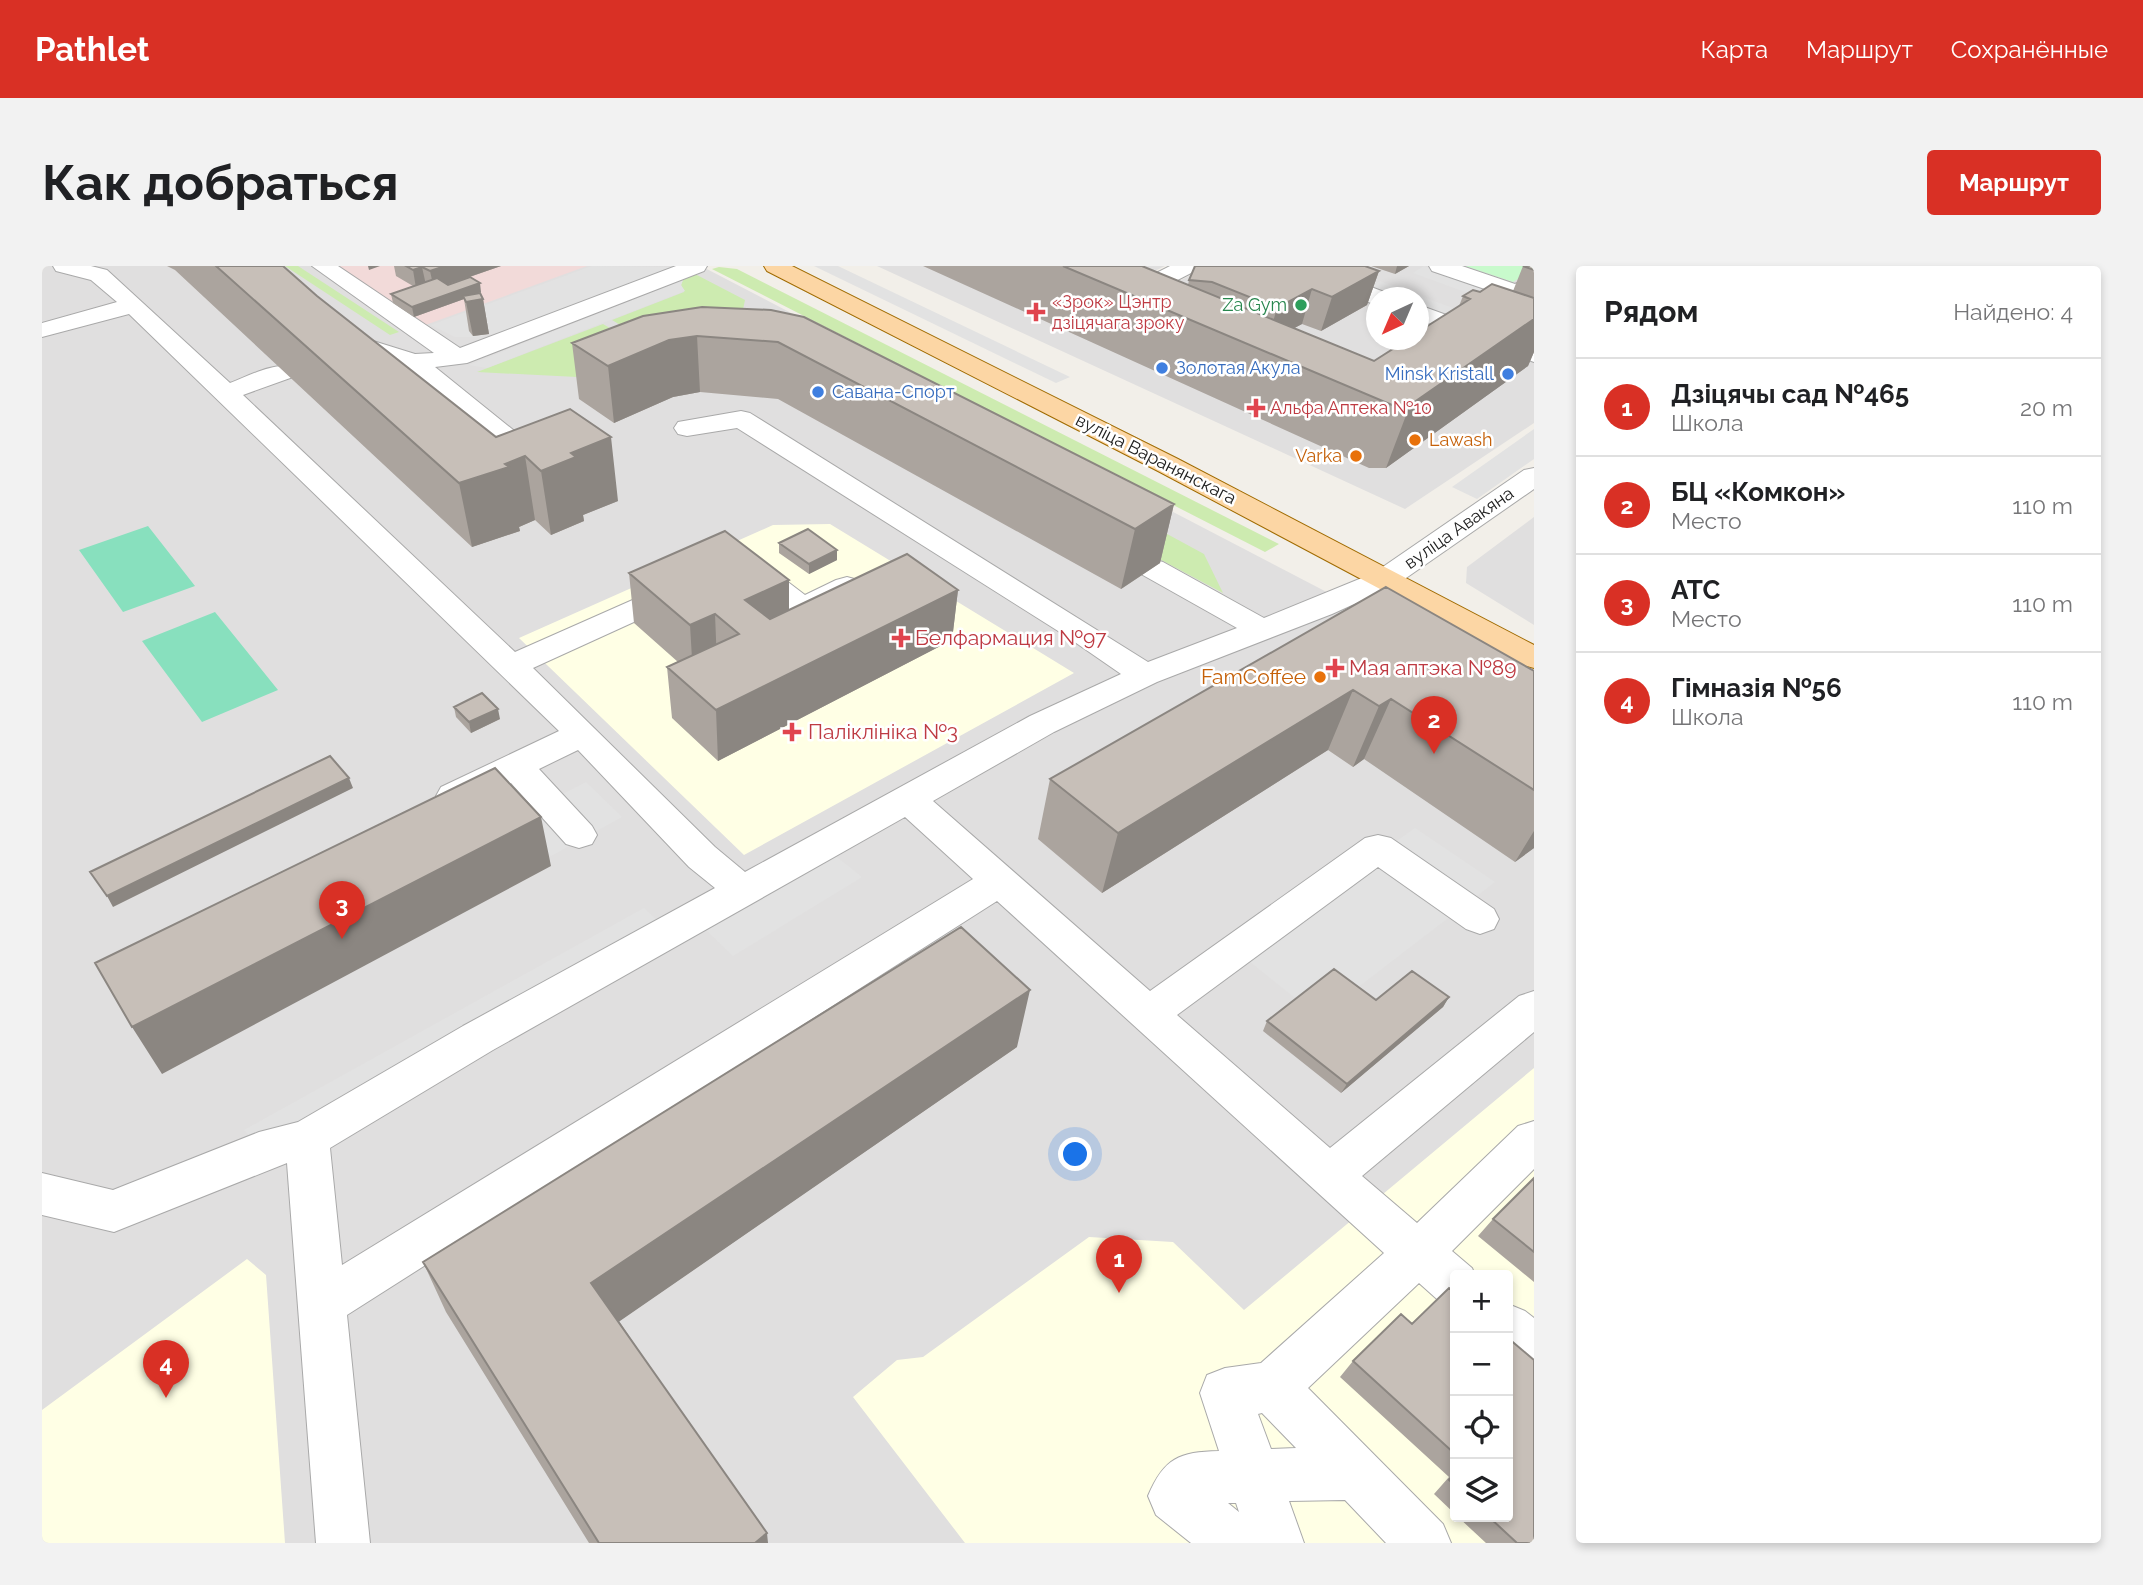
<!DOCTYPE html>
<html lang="ru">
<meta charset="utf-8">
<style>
:root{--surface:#fff;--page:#f2f2f2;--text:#202124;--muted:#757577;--line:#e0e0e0;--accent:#d93025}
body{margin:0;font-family:Raleway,sans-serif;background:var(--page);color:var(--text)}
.controls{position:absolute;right:21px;bottom:21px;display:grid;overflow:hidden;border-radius:7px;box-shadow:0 4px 10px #0003}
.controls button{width:63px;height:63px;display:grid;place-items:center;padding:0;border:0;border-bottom:2px solid var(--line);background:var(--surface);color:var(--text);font:35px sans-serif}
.compass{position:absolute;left:1324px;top:21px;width:63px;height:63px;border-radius:50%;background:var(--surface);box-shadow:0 4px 10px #0003;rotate:224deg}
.you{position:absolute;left:1034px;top:889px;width:24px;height:24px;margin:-18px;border:5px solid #fff;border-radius:50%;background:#1a73e8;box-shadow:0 0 0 10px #1a73e833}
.badge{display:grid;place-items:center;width:46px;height:46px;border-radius:50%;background:var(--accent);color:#fff;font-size:23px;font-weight:700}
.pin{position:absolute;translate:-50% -58px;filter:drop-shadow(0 2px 4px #0008)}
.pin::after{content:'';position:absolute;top:37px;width:24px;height:21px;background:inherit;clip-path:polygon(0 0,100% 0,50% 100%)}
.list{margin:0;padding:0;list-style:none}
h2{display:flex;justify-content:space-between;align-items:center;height:91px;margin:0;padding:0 28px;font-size:30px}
h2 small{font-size:23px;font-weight:400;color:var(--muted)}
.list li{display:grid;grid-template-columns:46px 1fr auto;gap:21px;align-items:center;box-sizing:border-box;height:98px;padding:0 28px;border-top:2px solid var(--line)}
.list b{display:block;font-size:26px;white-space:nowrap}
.list p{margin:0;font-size:23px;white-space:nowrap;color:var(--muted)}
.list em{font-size:23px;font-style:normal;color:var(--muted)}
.icon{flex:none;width:38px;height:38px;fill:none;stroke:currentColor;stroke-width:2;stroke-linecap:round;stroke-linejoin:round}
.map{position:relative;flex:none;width:1492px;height:1277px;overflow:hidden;border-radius:7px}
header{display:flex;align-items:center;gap:42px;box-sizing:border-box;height:98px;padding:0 35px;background:var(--accent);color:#fff}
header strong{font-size:33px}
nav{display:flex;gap:38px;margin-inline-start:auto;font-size:24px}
.intro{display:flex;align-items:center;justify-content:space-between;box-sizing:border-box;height:168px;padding:0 42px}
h1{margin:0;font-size:49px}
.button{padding:18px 32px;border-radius:7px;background:var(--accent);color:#fff;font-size:24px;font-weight:700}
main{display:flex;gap:42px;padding:0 42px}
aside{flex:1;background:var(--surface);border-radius:7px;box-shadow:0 4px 10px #0003}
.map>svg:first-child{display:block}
.residential{fill:#e0dfdf;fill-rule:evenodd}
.commercial{fill:#f2dad9}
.education{fill:#ffffe5;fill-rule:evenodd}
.grass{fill:#cdebb0}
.park{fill:#c8facc}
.pitch{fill:#88e0be}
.parking{fill:#e2e2e2}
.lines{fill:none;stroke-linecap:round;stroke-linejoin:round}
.minor-casing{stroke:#a9a9a9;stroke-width:2}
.major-casing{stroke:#a06b00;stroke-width:2}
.minor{fill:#fff;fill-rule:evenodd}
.major{fill:#fcd6a4;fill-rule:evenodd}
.wall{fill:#aba49e}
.shaded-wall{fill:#8b8681}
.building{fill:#c7bfb8;stroke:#8b8681;stroke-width:2}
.leisure-dot{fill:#2e9e5b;stroke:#fff;stroke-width:2.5}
.health-dot{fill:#e0444e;stroke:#fff;stroke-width:2.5}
.shop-dot{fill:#3f7fe0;stroke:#fff;stroke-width:2.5}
.food-dot{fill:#e8710a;stroke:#fff;stroke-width:2.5}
.labels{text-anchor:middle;stroke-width:5;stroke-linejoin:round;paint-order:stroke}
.far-health-label{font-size:18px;fill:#be3a42;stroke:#fff;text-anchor:start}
.far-leisure-label{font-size:18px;fill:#27864d;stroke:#fff;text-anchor:end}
.far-shop-label{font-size:18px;fill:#366cbe;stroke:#fff;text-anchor:start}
.far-food-label{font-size:18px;fill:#c56008;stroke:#fff;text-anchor:start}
.far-street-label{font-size:18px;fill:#222;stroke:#fff}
.health-label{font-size:21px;fill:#be3a42;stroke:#fff;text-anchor:start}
.food-label{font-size:21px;fill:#c56008;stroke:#fff;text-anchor:end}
</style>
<header>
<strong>Pathlet</strong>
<nav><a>Карта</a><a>Маршрут</a><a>Сохранённые</a></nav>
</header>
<div class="intro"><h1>Как добраться</h1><a class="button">Маршрут</a></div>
<main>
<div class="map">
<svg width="1492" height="1277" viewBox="0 0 1492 1277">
<rect width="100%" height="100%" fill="#f2efe9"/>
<!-- residential -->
<path class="residential" d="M0,0H659L1492,434V1277H0ZM1413,1009H1466V1251H1413Z
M835,0H1123L1066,28L1091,39L1166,0H1492V157L1363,243ZM1335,32H1377V74H1335Z
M1492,251V359L1424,317L1425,301Z"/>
<!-- commercial -->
<path class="commercial" d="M285,0H545L378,61Z"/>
<!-- education -->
<path class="education" d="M788,258L1032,407L702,589L477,372L731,259Z
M1492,802V1277H923L811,1131L855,1094L881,1091L1047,971L1131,976L1202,1044ZM1413,1009H1466V1251H1413Z
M205,993L224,1009L243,1277H0V1144Z"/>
<!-- grass -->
<path class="grass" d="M243,0H256L357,66L348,69Z
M677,1L695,3L1237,278L1223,286L670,3Z
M653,8L703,34L691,91L625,87L570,54L642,26L639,19L641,14Z
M561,58L617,91L555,112L435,106Z
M975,217L1068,237L1162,288L1181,327Z"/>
<!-- park -->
<path class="park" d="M1423,0H1492V3L1471,16Z"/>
<!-- pitch -->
<path class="pitch" d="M106,260L153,320L81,346L37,284Z
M173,346L236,424L160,456L100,375Z"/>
<!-- parking -->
<path class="parking" d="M550,0L632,1L467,65L435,71H413L389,59Z
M772,0H796L1028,111L1014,117Z
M1382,0L1446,23L1434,30L1371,7Z
M641,14L639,19L643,25L445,102L427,99Z
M1338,15L1419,45L1408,52L1377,40V32L1354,31L1327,22Z
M1492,163V193L1435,233L1410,221Z
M544,516L580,551L509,590L473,553Z
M1373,562L1453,616L1315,722L1291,703L1253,732L1197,687Z
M791,588L820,611L691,690L662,662Z
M602,642L626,665L216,879L202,864Z"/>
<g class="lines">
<defs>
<path id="minor" d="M11,0H49L65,4L188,117C207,110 231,96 251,101L255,106L251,111L201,129L473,386L629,317L640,314L651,317L655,323L651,329L491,402L673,581L703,606L988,450L1079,408L1024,370L695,162L645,170L636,168L632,162L636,156L699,145L708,147L1106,396L1195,362L1099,308L1095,302L1099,296L1110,293L1121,296L1222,352L1332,307L1482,204L1492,202V223L1354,319L1290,348L1115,416L1012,466L891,535L1108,725L1323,572L1336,569L1349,572L1452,643L1457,653L1452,663L1438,668L1424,663L1336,601L1135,749L1288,882L1477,730L1492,725V766L1320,910L1375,957L1476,860L1492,855V903L1410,985L1430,1002L1433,1009H1413V1041L1396,1034L1377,1017L1266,1122L1401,1258L1409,1277H1344L1303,1234L1247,1235L1262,1277H1149L1114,1249L1106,1230C1122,1192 1137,1186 1177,1185L1158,1127L1165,1109L1183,1102L1219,1097L1342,987L955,635L305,1049L328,1277H274L245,897L72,966L0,949V907L71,924L217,866L256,856L421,760L673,622L647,601L536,484L497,503L550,560L555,569L550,578L537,582L524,578L469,517C447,528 424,546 399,539L394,530L399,521L517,465L87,48L0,71V57L75,36L49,14L14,5ZM863,551L931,613L300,999L288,882L451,784ZM1220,1147L1254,1182L1229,1183L1216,1148ZM1186,1237H1194L1197,1246Z
M270,0H296L418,82L634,0H665L662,5L425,97L393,101L496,184L500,190L496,196L486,198L476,196C445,169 365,93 327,89C314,88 304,97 290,93L287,88L290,83L328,74L373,88L392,87Z
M1128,0H1156L1153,5L1087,39H1071L1067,34L1071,29Z
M1241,0H1273L1345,27L1348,32H1335V38L1329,37L1244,5Z
M1387,0H1420L1473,18L1492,9V26L1475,34L1390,5Z
M1377,39L1492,81V96L1377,54Z
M706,291L717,294L763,329L794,314L805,311L816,314L820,320L816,326C796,337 773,354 750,349L695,306L691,300L695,294Z
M1466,1038L1483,1045L1492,1052V1108L1474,1101L1466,1094Z"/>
<path id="major" d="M722,0H750L1136,193L1492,379V402L1481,399L1116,205L725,5Z"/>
</defs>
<!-- minor casing -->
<use href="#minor" class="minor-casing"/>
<!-- major casing -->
<use href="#major" class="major-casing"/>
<!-- minor -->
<use href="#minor" class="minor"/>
<!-- major -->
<use href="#major" class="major"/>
</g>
<!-- wall -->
<path class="wall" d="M125,0H241L275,30L454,171L576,235L541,249L542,255L509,269L493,254L477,261L478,265L430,281L133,4Z
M352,0H459L405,19L439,26L435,28L441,33L447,68L431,70L427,65L422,33L372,51L351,37L349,28L371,20L354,10Z
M881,0H1100L1146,19L1147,14L1337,5L1325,39L1279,65L1260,58L1252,62L1332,95L1417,40L1421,30L1438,26L1471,25L1481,0H1492V86L1486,100L1344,202H1327Z
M1329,0H1367L1353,8Z
M660,41L1132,238L1118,297L1079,323L736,133L658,126L631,131L572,157L537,133L530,77Z
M737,277L795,294L767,308L737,287Z
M587,307L747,344L916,324L910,374L676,495L630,452L625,401L636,396L592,357Z
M1344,321L1492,405V582L1473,596L1322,493L1311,501L1286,484L1060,627L996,573L1008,513Z
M412,441L458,453L429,467L414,451Z
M1407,731L1401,741L1299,827L1221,765L1225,755L1334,734Z
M975,781L577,1055L726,1277H547L404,1046L381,996Z
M1492,912V1016L1436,970L1451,953Z
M1413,1027V1248L1392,1228L1407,1211L1298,1111L1311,1095L1370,1058Z
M1416,1251H1466L1492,1277H1444Z"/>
<!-- shaded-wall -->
<path class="shaded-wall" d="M326,0H338L327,4Z
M403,0H459L392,23L388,5Z
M1355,0H1367L1353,8Z
M380,1L384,19L374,22L371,4Z
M1337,5L1325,39L1279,65L1290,31Z
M438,17L439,26L422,32L421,30L422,33L372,51L370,41Z
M1270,23L1260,58L1225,77L1235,42Z
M441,33L447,68L431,70L424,36Z
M1492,53V86L1486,100L1344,202L1368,139Z
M655,70L658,126L631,131L572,157L566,100L627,74Z
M569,171L576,235L541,249L542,255L509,269L499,205L529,187Z
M483,190L493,254L477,261L478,265L430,281L417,217Z
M1132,238L1118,297L1079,323L1093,263Z
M795,284V294L767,308V298Z
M747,314V364L705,384L703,334Z
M916,324L910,374L676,495L674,444Z
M673,348L675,398L651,409L648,359Z
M1311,424L1286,484L1060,627L1076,567Z
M1349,433L1322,493L1311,501L1337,440Z
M456,443L458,453L429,467L427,456Z
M307,512L311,522L71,641L65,630Z
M499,551L509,600L120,808L90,761Z
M1492,565V582L1473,596Z
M988,724L975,781L562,1066L549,1017Z
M1407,731L1401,741L1299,827L1305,818Z
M725,1267L726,1277H713Z"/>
<!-- building -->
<path class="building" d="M174,0H241L275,30L454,171L528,143L569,171L529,187L534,191L499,205L483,190L463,198L467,201L417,217Z
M364,0H403L388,5L380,1L371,4Z
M1021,0H1100L1332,95L1365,74H1376V66L1428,33L1421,30L1431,24L1438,26L1450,18L1492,32V53L1368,139H1350Z
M1153,0H1323L1337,5L1290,31L1270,23L1235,42L1170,16L1147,14Z
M1481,0H1492V4Z
M428,11L438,17L370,41L349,28L395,12L406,19Z
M438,27L441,33L424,36L421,30Z
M660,41L729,44L762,51L1132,238L1093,263L736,76L655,70L627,74L566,100L530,77L601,50Z
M766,263L795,284L767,298L737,277Z
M683,265L747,314L703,334L728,353L865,288L916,324L674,444L625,401L697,368L673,348L648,359L587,307Z
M1344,321L1492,405V524L1349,433L1337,440L1311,424L1076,567L1008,513Z
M440,427L456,443L427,456L412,441Z
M288,490L307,512L65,630L48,606Z
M453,502L499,551L90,761L53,697Z
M919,661L988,724L549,1017L725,1267L713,1277H557L381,996Z
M1292,703L1334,734L1370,705L1407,731L1305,818L1225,755Z
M1492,912V986L1451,953Z
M1407,1022L1413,1027V1188L1311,1095L1359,1048L1370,1058Z
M1466,1072L1492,1094V1277H1475L1447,1251H1466Z
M1413,1207V1219L1407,1214Z"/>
<!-- markers -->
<circle class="leisure-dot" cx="1259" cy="39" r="7"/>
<g class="health-dot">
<path d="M990.5 35.5h7v7h7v7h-7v7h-7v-7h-7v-7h7z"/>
<path d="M1210.5 131.5h7v7h7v7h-7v7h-7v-7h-7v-7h7z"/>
<path d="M855.5 361.5h7v7h7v7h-7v7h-7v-7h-7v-7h7z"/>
<path d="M1289.5 391.5h7v7h7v7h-7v7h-7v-7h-7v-7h7z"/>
<path d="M746.5 455.5h7v7h7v7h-7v7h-7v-7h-7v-7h7z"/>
</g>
<g class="shop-dot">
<circle cx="1120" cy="102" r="7"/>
<circle cx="1466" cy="108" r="7"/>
<circle cx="776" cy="126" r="7"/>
</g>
<g class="food-dot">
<circle cx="1373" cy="174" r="7"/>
<circle cx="1314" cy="190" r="7"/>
<circle cx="1278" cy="411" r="7"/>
</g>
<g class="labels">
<!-- far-health labels -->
<g class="far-health-label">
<text x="1010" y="42">«Зрок» Цэнтр<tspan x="1010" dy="21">дзіцячага зроку</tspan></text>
<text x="1228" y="148">Альфа Аптека №10</text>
</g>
<!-- far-leisure labels -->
<g class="far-leisure-label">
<text x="1245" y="45">Za Gym</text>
</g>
<!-- far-shop labels -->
<g class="far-shop-label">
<text x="1134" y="108">Золотая Акула</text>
<text x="1452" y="114" text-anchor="end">Minsk Kristall</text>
<text x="790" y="132">Савана-Спорт</text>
</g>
<!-- far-food labels -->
<g class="far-food-label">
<text x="1387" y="180">Lawash</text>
<text x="1300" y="196" text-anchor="end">Varka</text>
</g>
<!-- far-street labels -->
<g class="far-street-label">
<text transform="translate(1114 193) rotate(27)" y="6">вуліца Варанянскага</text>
<text transform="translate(1417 262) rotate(-35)" y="6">вуліца Авакяна</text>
</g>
<!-- health labels -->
<g class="health-label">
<text x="873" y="379">Белфармация №97</text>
<text x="1307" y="409">Мая аптэка №89</text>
<text x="766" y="473">Паліклініка №3</text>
</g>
<!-- food labels -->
<g class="food-label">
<text x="1264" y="418">FamCoffee</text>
</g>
</g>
</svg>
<div class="controls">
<button>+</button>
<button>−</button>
<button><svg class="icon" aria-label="locate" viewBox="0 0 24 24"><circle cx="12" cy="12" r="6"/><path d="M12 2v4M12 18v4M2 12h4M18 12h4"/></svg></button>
<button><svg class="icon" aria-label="layers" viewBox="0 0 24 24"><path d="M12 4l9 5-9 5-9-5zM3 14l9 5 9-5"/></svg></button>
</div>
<svg class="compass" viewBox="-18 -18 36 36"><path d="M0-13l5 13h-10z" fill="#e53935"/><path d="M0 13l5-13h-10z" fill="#757577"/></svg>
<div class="you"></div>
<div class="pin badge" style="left:1077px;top:1027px">1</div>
<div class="pin badge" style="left:1392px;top:488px">2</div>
<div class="pin badge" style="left:300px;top:673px">3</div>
<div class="pin badge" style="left:124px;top:1132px">4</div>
</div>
<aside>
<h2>Рядом<small>Найдено: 4</small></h2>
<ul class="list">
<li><span class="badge">1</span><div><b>Дзіцячы сад №465</b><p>Школа</p></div><em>20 m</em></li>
<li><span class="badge">2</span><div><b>БЦ «Комкон»</b><p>Место</p></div><em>110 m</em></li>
<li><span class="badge">3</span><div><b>ATC</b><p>Место</p></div><em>110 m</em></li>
<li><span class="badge">4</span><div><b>Гімназія №56</b><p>Школа</p></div><em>110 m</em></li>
</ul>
</aside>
</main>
